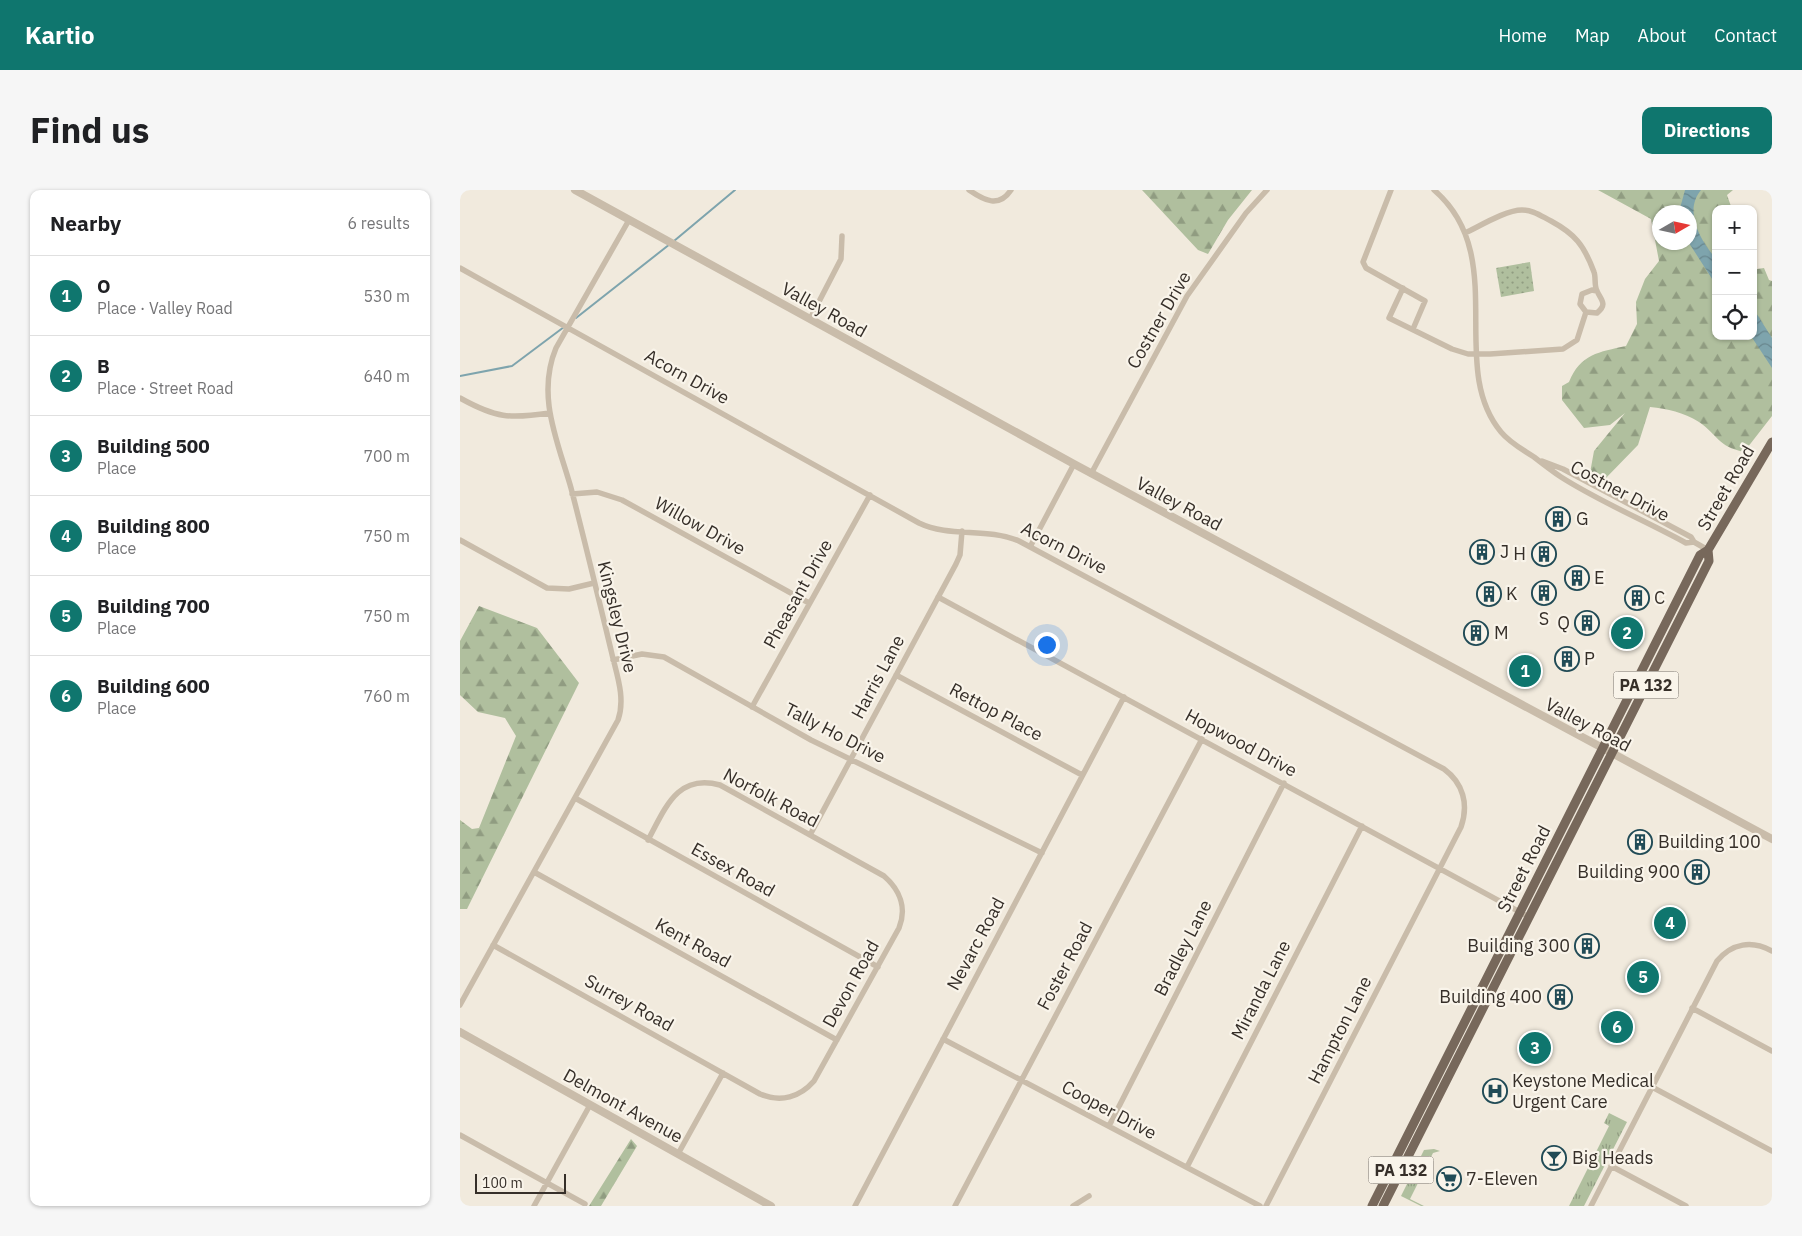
<!DOCTYPE html>
<meta charset="utf-8">
<style>
:root{--surface:#fff;--page:#f6f6f6;--text:#202124;--muted:#757577;--line:#e0e0e0;--accent:#0f766e}
body{margin:0;font-family:"IBM Plex Sans",sans-serif;background:var(--page);color:var(--text)}
.controls{position:absolute;right:15px;top:15px;display:grid;overflow:hidden;border-radius:10px;box-shadow:0 1px 4px #0004}
.controls button{width:45px;height:45px;display:grid;place-items:center;padding:0;border:0;border-bottom:1px solid var(--line);background:var(--surface);color:var(--text);font:25px sans-serif}
.compass{position:absolute;left:1192px;top:15px;width:45px;height:45px;border-radius:50%;background:var(--surface);box-shadow:0 1px 4px #0004;rotate:81deg}
.scale{position:absolute;left:15px;bottom:12px;width:91px;box-sizing:border-box;padding-left:5px;border:2px solid #362f29;border-top:0;font-size:14px;line-height:18px;white-space:nowrap;color:#362f29;-webkit-text-stroke:4px #f9f4ea;paint-order:stroke}
.you{position:absolute;left:586px;top:454px;width:18px;height:18px;margin:-12px;border:4px solid #fff;border-radius:50%;background:#1a73e8;box-shadow:0 0 0 8px #1a73e833}
.badge{display:grid;place-items:center;width:32px;height:32px;border-radius:50%;background:var(--accent);color:#fff;font-size:16px;font-weight:700}
.pin{position:absolute;translate:-50% -50%;border:2px solid #fff;box-shadow:0 1px 5px #0006}
.list{margin:0;padding:0;list-style:none}
h2{display:flex;justify-content:space-between;align-items:center;height:65px;margin:0;padding:0 20px;font-size:21px}
h2 small{font-size:16px;font-weight:400;color:var(--muted)}
.list li{display:grid;grid-template-columns:32px 1fr auto;gap:15px;align-items:center;box-sizing:border-box;height:80px;padding:0 20px;border-top:1px solid var(--line)}
.list b{display:block;font-size:19px;white-space:nowrap}
.list p{margin:0;font-size:16px;white-space:nowrap;color:var(--muted)}
.list em{font-size:16px;font-style:normal;color:var(--muted)}
.icon{flex:none;width:28px;height:28px;fill:none;stroke:currentColor;stroke-width:2;stroke-linecap:round;stroke-linejoin:round}
.map{position:relative;flex:none;width:1312px;height:1016px;overflow:hidden;border-radius:10px}
header{display:flex;align-items:center;gap:30px;box-sizing:border-box;height:70px;padding:0 25px;background:var(--accent);color:#fff}
header strong{font-size:24px}
nav{display:flex;gap:28px;margin-inline-start:auto;font-size:18px}
.intro{display:flex;align-items:center;justify-content:space-between;box-sizing:border-box;height:120px;padding:0 30px}
h1{margin:0;font-size:35px}
.button{padding:12px 22px;border-radius:10px;background:var(--accent);color:#fff;font-size:18px;font-weight:700}
main{display:flex;gap:30px;padding:0 30px}
aside{flex:1;background:var(--surface);border-radius:10px;box-shadow:0 1px 4px #0004}
.map>svg:first-child{display:block}
.grass{fill:url(#grass-tufts)}
.forest{fill:url(#forest-firs);fill-rule:evenodd}
.park{fill:url(#park-dots)}
.water{fill:url(#water-waves)}
.lines{fill:none;stroke-linecap:round;stroke-linejoin:round}
.stream{stroke:#7ea4ad;stroke-width:2}
.minor{stroke:#c9bcaa;stroke-width:5.5}
.tertiary{stroke:#c9bcaa;stroke-width:8}
.primary{stroke:#77685b;stroke-width:9}
.labels{text-anchor:middle;stroke-width:4.5;stroke-linejoin:round;paint-order:stroke}
.shield{fill:#f9f4ea;stroke:#706a63;stroke-width:1}
.shield-label{font-size:16px;font-weight:bold;fill:#362f29}
.street-label{font-size:18px;fill:#362f29;stroke:#f9f4ea}
.poi-label{font-size:18px;fill:#362f29;stroke:#f9f4ea;text-anchor:start}
</style>
<header>
<strong>Kartio</strong>
<nav><a>Home</a><a>Map</a><a>About</a><a>Contact</a></nav>
</header>
<div class="intro"><h1>Find us</h1><a class="button">Directions</a></div>
<main>
<aside>
<h2>Nearby<small>6 results</small></h2>
<ul class="list">
<li><span class="badge">1</span><div><b>O</b><p>Place · Valley Road</p></div><em>530 m</em></li>
<li><span class="badge">2</span><div><b>B</b><p>Place · Street Road</p></div><em>640 m</em></li>
<li><span class="badge">3</span><div><b>Building 500</b><p>Place</p></div><em>700 m</em></li>
<li><span class="badge">4</span><div><b>Building 800</b><p>Place</p></div><em>750 m</em></li>
<li><span class="badge">5</span><div><b>Building 700</b><p>Place</p></div><em>750 m</em></li>
<li><span class="badge">6</span><div><b>Building 600</b><p>Place</p></div><em>760 m</em></li>
</ul>
</aside>
<div class="map">
<svg width="1312" height="1016" viewBox="0 0 1312 1016">
<defs>
<pattern id="grass-tufts" width="24" height="20" patternUnits="userSpaceOnUse" patternTransform="scale(1.25)"><rect width="24" height="20" fill="#b0bf9e"/><path d="M3 7l-1-3M5 7V3M7 7l1-3M15 17l-1-3M17 17v-4M19 17l1-3" fill="none" stroke="#909c81"/></pattern>
<pattern id="forest-firs" width="22" height="20" patternUnits="userSpaceOnUse" patternTransform="scale(1.25)"><rect width="22" height="20" fill="#b0bf9e"/><path d="M5 1l3.5 6h-7zM16 11l3.5 6h-7z" fill="#909c81"/></pattern>
<pattern id="park-dots" width="8" height="8" patternUnits="userSpaceOnUse" patternTransform="scale(1.25)"><rect width="8" height="8" fill="#b0bf9e"/><path d="M2 2h.1M6 6h.1" fill="none" stroke="#909c81" stroke-width="1.8" stroke-linecap="round"/></pattern>
<pattern id="water-waves" width="16" height="10" patternUnits="userSpaceOnUse" patternTransform="scale(1.25)"><rect width="16" height="10" fill="#7ea4ad"/><path d="M0 5q4-4 8 0t8 0" fill="none" stroke="#68868d"/></pattern>
</defs>
<rect width="100%" height="100%" fill="#f1eadd"/>
<!-- grass -->
<path class="grass" d="M1149,923L1167,932L1124,1016H1109L1149,936L1144,933Z
M974,959L980,961L973,963L950,1009L964,1016H961L941,1006L964,960Z"/>
<!-- forest -->
<path class="forest" d="M682,0H792L768,30L748,64L738,60Z
M1138,0H1273L1267,5L1272,19H1256V146H1293V70L1297,79L1304,78L1309,90L1312,91V226L1284,262C1257,256 1259,246 1239,232C1223,222 1208,219 1190,217L1178,255L1144,290L1130,283L1134,261L1165,223L1150,235L1124,238L1102,210V196L1109,192C1120,164 1139,162 1166,156L1177,134L1176,112L1185,89L1199,71L1191,29ZM1200,22H1230V52H1200Z
M19,416L77,438L119,493L7,719H0V630L12,639L19,638L56,546L45,528L18,522L0,505V451Z
M171,949L177,956L141,1016H129Z"/>
<!-- park -->
<path class="park" d="M1070,72L1074,101L1041,107L1036,78Z"/>
<!-- water -->
<path class="water" d="M1225,0H1241C1223,22 1241,51 1256,69V95L1229,53L1230,22H1219Z
M1293,118L1312,148V178L1291,146H1293Z"/>
<g class="lines">
<!-- stream -->
<path class="stream" d="M214,51L275,0
M116,128L210,54
M0,186L52,176L104,137"/>
<!-- minor -->
<path class="minor" d="M509,0C525,11 539,18 551,0
M931,0L903,72L906,78L965,111L953,139
M974,0C1051,66 986,176 1041,242C1050,253 1062,259 1074,267C1083,274 1092,281 1101,287C1140,312 1186,331 1226,353L1234,352
M1005,43C1020,36 1046,20 1062,20C1073,20 1081,26 1091,31C1115,44 1124,55 1134,82C1136,87 1134,96 1137,101C1141,110 1148,114 1137,123L1126,122L1120,114L1122,104L1132,100L1137,101
M0,78L459,333C490,348 526,337 559,351L984,579C1003,593 1009,614 1001,637L806,1016
M943,98L929,128L992,159L1008,164H1030L1103,159L1117,150L1126,122
M350,129L381,69L382,46
M0,208C36,228 49,229 90,223
M1082,271L1103,279L1231,347L1234,352L1248,360
M631,284L727,106L786,23L807,0
M112,304L137,302L162,310L349,413
M0,350L87,398L109,399L134,393
M570,357L614,274
M478,407L1069,727
M153,470L182,464L204,467L351,550L582,663
M436,485L622,585
M292,517L410,305
M115,608L418,777
M350,645L496,374L500,365L502,341
M74,682L377,850
M33,755L300,904C321,913 340,907 354,891L439,738C447,718 440,700 424,686L260,595C217,583 205,619 188,650
M0,815L158,530C166,507 156,483 151,460C138,406 125,352 111,298C98,252 76,206 96,158L169,30
M1232,818L1312,861
M483,849L800,1016
M1192,897L1312,961
M649,936L824,593
M0,945L125,1014
M218,964L263,883
M1151,976L1226,1016
M727,977L902,636
M74,1016L130,915
M395,1016L664,507
M495,1016L742,549
M613,1016L629,1006
M1131,1016L1257,771C1272,753 1292,750 1312,761"/>
<!-- tertiary -->
<path class="tertiary" d="M115,0L614,274L1312,649
M0,842L311,1016"/>
<!-- primary -->
<path class="primary" d="M912,1016L1240,365L1248,360L1312,252
M923,1016L1249,371L1248,360"/>
</g>
<!-- icons -->
<defs>
<symbol id="building-ring" viewBox="-11 -11 22 22"><circle r="9.5" fill="#f9f4ea" stroke="#214b56" stroke-width="1.5"/><path d="M-4-6H4V6H1V3H-1V6H-4ZM-2.5-4.3h1.7v1.8h-1.7ZM.8-4.3h1.7v1.8H.8ZM-2.5-1h1.7V.8h-1.7ZM.8-1h1.7V.8H.8Z" fill="#214b56"/></symbol>
<symbol id="hospital-ring" viewBox="-11 -11 22 22"><circle r="9.5" fill="#f9f4ea" stroke="#214b56" stroke-width="1.5"/><path d="M-5-5h3v3.5h4V-5h3V5h-3V1.5h-4V5h-3Z" fill="#214b56"/></symbol>
<symbol id="bar-ring" viewBox="-11 -11 22 22"><circle r="9.5" fill="#f9f4ea" stroke="#214b56" stroke-width="1.5"/><path d="M-6-5H6L.8 .8V4.5H3.5V6h-7V4.5H-.8V.8Z" fill="#214b56"/></symbol>
<symbol id="supermarket-ring" viewBox="-11 -11 22 22"><circle r="9.5" fill="#f9f4ea" stroke="#214b56" stroke-width="1.5"/><path d="M-6-5.5h2.5l.6 2H6L4.5 2H-2.5L-4.4-4H-6ZM-1.5 3.2a1.3 1.3 0 1 0 .1 0ZM3 3.2a1.3 1.3 0 1 0 .1 0Z" fill="#214b56"/></symbol>
</defs>
<g fill-rule="evenodd">
<use href="#building-ring" x="1084" y="315" width="28" height="28"/>
<use href="#building-ring" x="1008" y="348" width="28" height="28"/>
<use href="#building-ring" x="1070" y="350" width="28" height="28"/>
<use href="#building-ring" x="1103" y="374" width="28" height="28"/>
<use href="#building-ring" x="1070" y="389" width="28" height="28"/>
<use href="#building-ring" x="1015" y="390" width="28" height="28"/>
<use href="#building-ring" x="1163" y="394" width="28" height="28"/>
<use href="#building-ring" x="1113" y="419" width="28" height="28"/>
<use href="#building-ring" x="1002" y="429" width="28" height="28"/>
<use href="#building-ring" x="1093" y="455" width="28" height="28"/>
<use href="#building-ring" x="1166" y="638" width="28" height="28"/>
<use href="#building-ring" x="1223" y="668" width="28" height="28"/>
<use href="#building-ring" x="1113" y="742" width="28" height="28"/>
<use href="#building-ring" x="1086" y="793" width="28" height="28"/>
<use href="#hospital-ring" x="1021" y="887" width="28" height="28"/>
<use href="#bar-ring" x="1080" y="954" width="28" height="28"/>
<use href="#supermarket-ring" x="975" y="975" width="28" height="28"/>
</g>
<g class="labels">
<!-- shield labels -->
<g class="shield">
<rect x="1153.5" y="481.5" width="65" height="27" rx="4"/>
<rect x="908.5" y="966.5" width="65" height="27" rx="4"/>
</g>
<g class="shield-label">
<text x="1186" y="501">PA 132</text>
<text x="941" y="986">PA 132</text>
</g>
<!-- street labels -->
<g class="street-label">
<text transform="translate(364 120) rotate(29)" y="6">Valley Road</text>
<text transform="translate(699 130) rotate(-60)" y="6">Costner Drive</text>
<text transform="translate(227 187) rotate(29)" y="6">Acorn Drive</text>
<text transform="translate(1266 298) rotate(-60)" y="6">Street Road</text>
<text transform="translate(1160 301) rotate(28)" y="6">Costner Drive</text>
<text transform="translate(719 314) rotate(28)" y="6">Valley Road</text>
<text transform="translate(240 336) rotate(29)" y="6">Willow Drive</text>
<text transform="translate(604 358) rotate(27)" y="6">Acorn Drive</text>
<text transform="translate(338 404) rotate(-61)" y="6">Pheasant Drive</text>
<text transform="translate(157 427) rotate(76)" y="6">Kingsley Drive</text>
<text transform="translate(418 487) rotate(-62)" y="6">Harris Lane</text>
<text transform="translate(536 522) rotate(28)" y="6">Rettop Place</text>
<text transform="translate(1128 535) rotate(28)" y="6">Valley Road</text>
<text transform="translate(375 543) rotate(27)" y="6">Tally Ho Drive</text>
<text transform="translate(781 553) rotate(28)" y="6">Hopwood Drive</text>
<text transform="translate(311 608) rotate(28)" y="6">Norfolk Road</text>
<text transform="translate(1064 679) rotate(-63)" y="6">Street Road</text>
<text transform="translate(273 680) rotate(29)" y="6">Essex Road</text>
<text transform="translate(233 753) rotate(29)" y="6">Kent Road</text>
<text transform="translate(516 754) rotate(-62)" y="6">Nevarc Road</text>
<text transform="translate(723 758) rotate(-63)" y="6">Bradley Lane</text>
<text transform="translate(605 776) rotate(-62)" y="6">Foster Road</text>
<text transform="translate(391 794) rotate(-61)" y="6">Devon Road</text>
<text transform="translate(801 800) rotate(-63)" y="6">Miranda Lane</text>
<text transform="translate(169 813) rotate(29)" y="6">Surrey Road</text>
<text transform="translate(880 840) rotate(-63)" y="6">Hampton Lane</text>
<text transform="translate(163 916) rotate(29)" y="6">Delmont Avenue</text>
<text transform="translate(649 920) rotate(28)" y="6">Cooper Drive</text>
</g>
<!-- poi labels -->
<g class="poi-label">
<text x="1116" y="335">G</text>
<text x="1040" y="368">J</text>
<text x="1066" y="370" text-anchor="end">H</text>
<text x="1134" y="394">E</text>
<text x="1046" y="410">K</text>
<text x="1194" y="414">C</text>
<text x="1084" y="435" text-anchor="middle">S</text>
<text x="1110" y="439" text-anchor="end">Q</text>
<text x="1034" y="449">M</text>
<text x="1124" y="475">P</text>
<text x="1198" y="658">Building 100</text>
<text x="1220" y="688" text-anchor="end">Building 900</text>
<text x="1110" y="762" text-anchor="end">Building 300</text>
<text x="1082" y="813" text-anchor="end">Building 400</text>
<text x="1052" y="897">Keystone Medical<tspan x="1052" dy="21">Urgent Care</tspan></text>
<text x="1112" y="974">Big Heads</text>
<text x="1006" y="995">7-Eleven</text>
</g>
</g>
</svg>
<div class="controls">
<button>+</button>
<button>−</button>
<button><svg class="icon" aria-label="locate" viewBox="0 0 24 24"><circle cx="12" cy="12" r="6"/><path d="M12 2v4M12 18v4M2 12h4M18 12h4"/></svg></button>
</div>
<svg class="compass" viewBox="-18 -18 36 36"><path d="M0-13l5 13h-10z" fill="#e53935"/><path d="M0 13l5-13h-10z" fill="#757577"/></svg>
<div class="scale">100 m</div>
<div class="you"></div>
<div class="pin badge" style="left:1065px;top:481px">1</div>
<div class="pin badge" style="left:1167px;top:443px">2</div>
<div class="pin badge" style="left:1075px;top:858px">3</div>
<div class="pin badge" style="left:1210px;top:733px">4</div>
<div class="pin badge" style="left:1183px;top:787px">5</div>
<div class="pin badge" style="left:1157px;top:837px">6</div>
</div>
</main>
